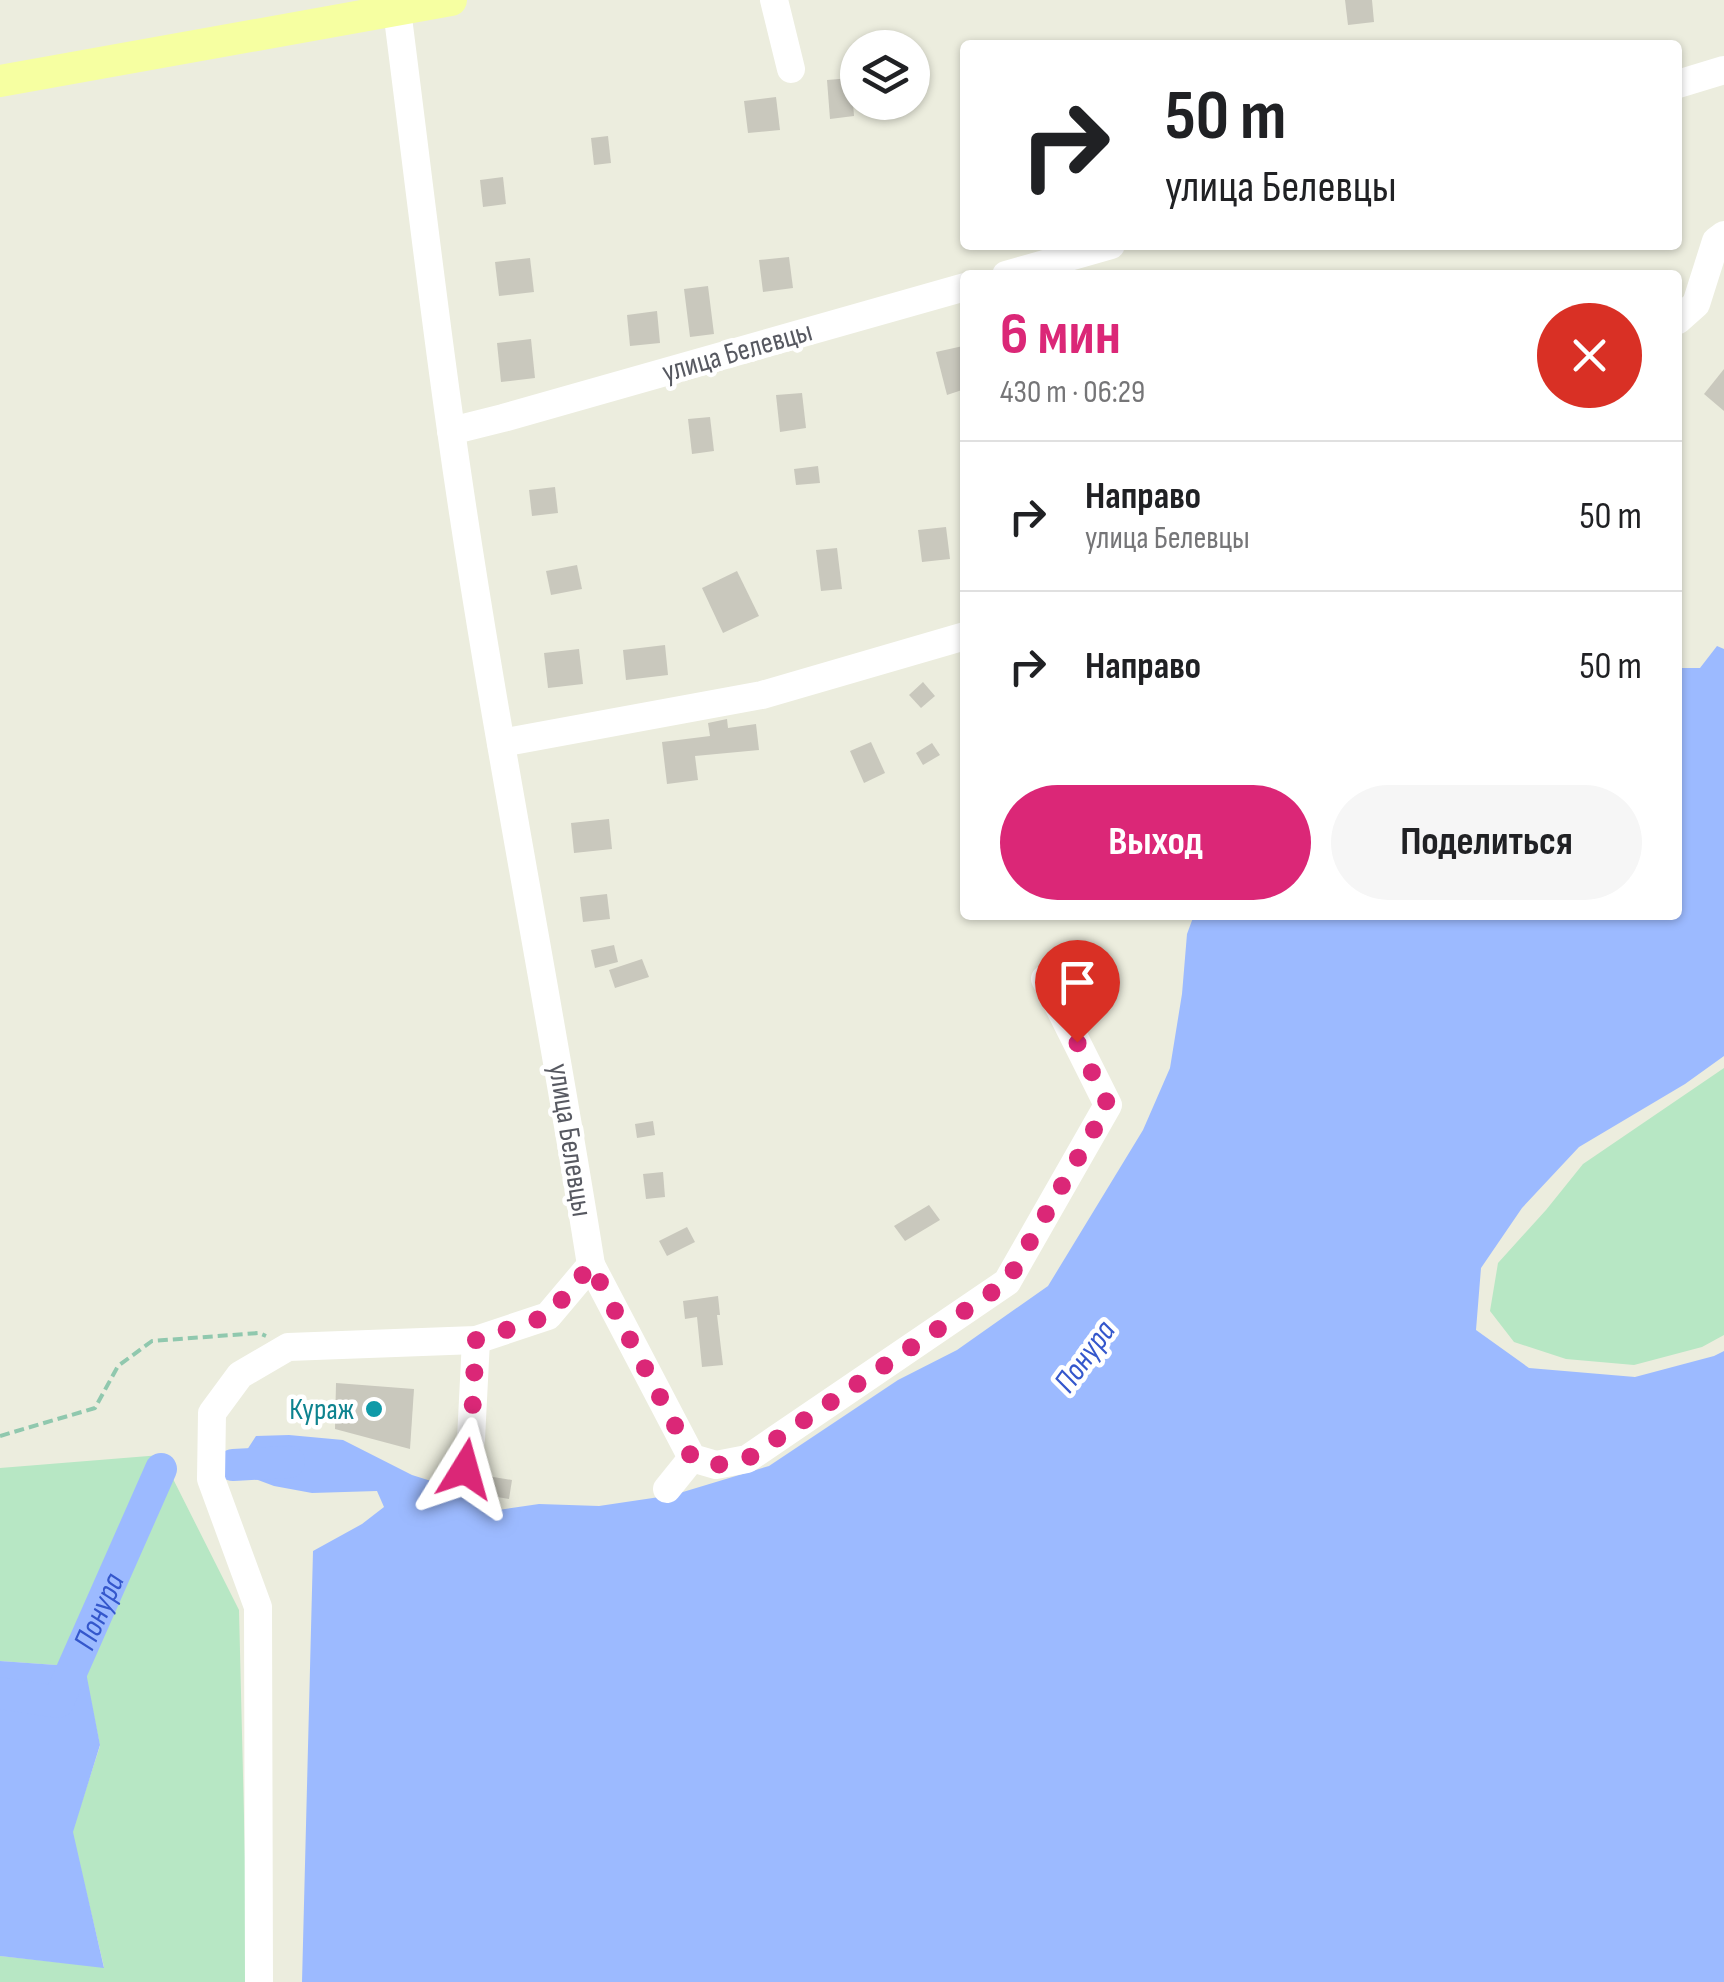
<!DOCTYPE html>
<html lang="ru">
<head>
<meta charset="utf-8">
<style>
	:root { --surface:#fff; --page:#f6f6f6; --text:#202124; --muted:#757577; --line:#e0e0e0; --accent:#db2777 }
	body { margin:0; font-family:"Sofia Sans Condensed",sans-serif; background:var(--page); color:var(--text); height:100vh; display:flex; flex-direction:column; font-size:38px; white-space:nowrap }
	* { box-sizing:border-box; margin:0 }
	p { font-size:32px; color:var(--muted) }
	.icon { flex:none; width:55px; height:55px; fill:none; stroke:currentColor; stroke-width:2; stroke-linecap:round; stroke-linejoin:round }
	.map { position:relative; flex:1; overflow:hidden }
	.side { position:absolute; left:960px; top:270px; width:722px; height:650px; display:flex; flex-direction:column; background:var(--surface); border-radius:10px; box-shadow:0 2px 8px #0004 }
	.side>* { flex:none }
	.hud { position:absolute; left:960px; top:40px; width:722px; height:210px; border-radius:10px; box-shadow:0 2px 8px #0004; background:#fff; color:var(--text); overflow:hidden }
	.fabs { position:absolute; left:840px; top:30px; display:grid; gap:20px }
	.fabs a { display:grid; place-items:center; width:90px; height:90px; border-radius:50%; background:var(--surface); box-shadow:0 2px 8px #0004; font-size:50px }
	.pin { position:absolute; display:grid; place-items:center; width:85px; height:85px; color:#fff; margin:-102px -42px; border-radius:50% 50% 50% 0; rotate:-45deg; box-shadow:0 0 10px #0007 }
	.pin .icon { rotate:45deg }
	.me { position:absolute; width:110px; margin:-55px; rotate:8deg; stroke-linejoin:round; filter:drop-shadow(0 0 8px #0008) }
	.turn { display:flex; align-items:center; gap:35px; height:210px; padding:0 40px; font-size:45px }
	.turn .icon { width:130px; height:130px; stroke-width:2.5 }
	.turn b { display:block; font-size:70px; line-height:85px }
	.round { display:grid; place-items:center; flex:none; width:105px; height:105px; border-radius:52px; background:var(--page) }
	.headline { display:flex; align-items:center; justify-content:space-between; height:170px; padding:0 40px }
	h1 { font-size:60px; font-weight:700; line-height:75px; color:var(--accent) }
	.primary-button { display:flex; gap:20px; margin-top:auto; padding:20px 40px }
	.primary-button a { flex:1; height:115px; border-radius:60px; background:var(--accent); color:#fff; font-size:40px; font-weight:700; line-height:115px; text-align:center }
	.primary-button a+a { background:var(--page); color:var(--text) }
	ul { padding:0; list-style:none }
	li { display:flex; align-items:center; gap:30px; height:150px; padding:0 40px; border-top:2px solid var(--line) }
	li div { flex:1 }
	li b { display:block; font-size:38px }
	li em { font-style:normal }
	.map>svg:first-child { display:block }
</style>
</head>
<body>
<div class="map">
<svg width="1724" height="1982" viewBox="0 0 1724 1982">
	<rect width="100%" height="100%" fill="#ecedde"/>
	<g fill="#b7e7c4">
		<polygon points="1724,1068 1724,1335 1702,1347 1634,1365 1566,1359 1514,1342 1490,1311 1498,1263 1546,1210 1583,1164"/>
		<polygon points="161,1455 239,1610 248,1982 0,1982 0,1956 104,1967 72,1832 100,1746 84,1667 0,1661 0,1468"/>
	</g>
	<g fill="#9cbaff">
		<polygon points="1717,646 1724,649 1724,1056 1685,1084 1579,1147 1522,1208 1481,1268 1476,1330 1529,1368 1635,1377 1714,1356 1724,1351 1724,1982 302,1982 313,1551 362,1524 384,1507 377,1491 312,1493 274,1486 247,1476 245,1453 256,1436 289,1435 343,1440 412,1475 450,1487 465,1498 492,1511 539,1504 599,1506 673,1495 769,1466 898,1380 957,1350 1048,1286 1143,1130 1170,1068 1182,994 1187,934 1194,915 1678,915 1678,668 1700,668"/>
		<polygon points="0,1661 85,1667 100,1745 73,1832 104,1968 0,1956"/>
	</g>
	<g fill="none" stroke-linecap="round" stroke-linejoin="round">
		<g stroke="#9cbaff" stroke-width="32">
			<polyline points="233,1465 289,1462"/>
			<path id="s1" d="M0,1693L58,1702L161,1469"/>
		</g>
	</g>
	<g fill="#c9c8bd">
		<polygon points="1345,0 1372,0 1374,22 1348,25"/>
		<polygon points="851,78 854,116 830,119 827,80"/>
		<polygon points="776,97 780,130 748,133 744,101"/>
		<polygon points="608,136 611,163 594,165 591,138"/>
		<polygon points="503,177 506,204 483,207 480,180"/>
		<polygon points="789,257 793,288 763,292 759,260"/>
		<polygon points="530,258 534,292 499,296 495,262"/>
		<polygon points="708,286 714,334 690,337 684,289"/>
		<polygon points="657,311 660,343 630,346 627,315"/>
		<polygon points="531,339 535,378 501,382 497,343"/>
		<polygon points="963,346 965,355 965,389 947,395 936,352"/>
		<polygon points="1724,369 1724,411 1704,394"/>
		<polygon points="802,393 806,428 780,432 776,395"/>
		<polygon points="710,417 714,451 692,454 688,419"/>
		<polygon points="818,466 820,483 796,485 794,469"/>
		<polygon points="555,487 558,513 532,516 529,490"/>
		<polygon points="946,527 950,559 922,562 918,530"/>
		<polygon points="837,548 842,589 821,591 816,550"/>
		<polygon points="577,565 582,589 551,595 546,571"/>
		<polygon points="737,571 759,616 723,633 702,588"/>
		<polygon points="665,645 668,675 626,680 623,650"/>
		<polygon points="579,649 583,684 548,688 544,653"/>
		<polygon points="923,682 935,696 921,708 909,695"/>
		<polygon points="727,719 728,728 756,724 759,750 695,756 698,780 667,784 662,742 710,736 708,723"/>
		<polygon points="871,742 885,773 864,783 850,751"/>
		<polygon points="932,743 940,755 923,765 916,753"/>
		<polygon points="609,819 612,849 574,853 571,823"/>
		<polygon points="607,894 610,919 583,922 580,897"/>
		<polygon points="614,945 618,962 595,968 591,950"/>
		<polygon points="642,959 649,977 615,988 609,970"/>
		<polygon points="653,1121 655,1135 637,1138 635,1124"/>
		<polygon points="663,1172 665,1197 646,1199 643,1174"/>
		<polygon points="929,1205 940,1220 905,1241 894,1226"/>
		<polygon points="687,1227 695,1242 667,1256 659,1241"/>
		<polygon points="718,1296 720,1315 717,1315 723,1365 702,1367 697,1317 685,1319 683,1301"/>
		<polygon points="336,1383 414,1389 410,1449 335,1429"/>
		<polygon points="481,1475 512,1480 509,1499 468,1492 469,1486 477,1481"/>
	</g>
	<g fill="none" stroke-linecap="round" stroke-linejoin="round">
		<polyline stroke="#90c8ae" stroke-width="4" stroke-dasharray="10 5" stroke-linecap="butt" points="0,1436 95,1408 118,1366 152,1341 259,1333 266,1336"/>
		<g stroke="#fff" stroke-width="28">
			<polyline points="774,0 791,69"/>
			<polyline points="1678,84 1724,70"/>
			<polyline points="1006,275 1111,245"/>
			<polyline points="1678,320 1696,304 1716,241 1724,235"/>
			<polyline points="451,431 503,418 965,287"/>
			<polyline points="501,743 762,695 965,636"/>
			<polyline points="591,1265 692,1458 716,1465 747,1459 1007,1282 1108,1105 1045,979"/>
			<polyline points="465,1469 471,1439 476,1340"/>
			<polyline points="667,1489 692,1458"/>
			<path d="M259,1982L258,1607L211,1479L212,1413L240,1375L288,1347L476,1340L548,1316L591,1265C547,986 490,709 451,430C431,290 415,150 397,10"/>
		</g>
		<polyline stroke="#f6ffa1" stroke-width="32" points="0,81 451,0"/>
	</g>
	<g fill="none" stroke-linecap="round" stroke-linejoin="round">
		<polyline stroke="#db2777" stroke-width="18" stroke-dasharray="0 32.4" points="465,1469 471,1439 476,1340 548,1316 591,1265 692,1458 716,1465 747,1459 1007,1282 1108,1105 1077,1042"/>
	</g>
	<circle fill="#0f9aa8" stroke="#fff" stroke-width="4" cx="374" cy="1409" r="10"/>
	<g text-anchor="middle" stroke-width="9" stroke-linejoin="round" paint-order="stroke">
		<g font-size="30" fill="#575961" stroke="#fff">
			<text transform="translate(737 351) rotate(-16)" y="10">улица Белевцы</text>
			<text transform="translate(571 1140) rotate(81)" y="10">улица Белевцы</text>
		</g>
		<g font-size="30" fill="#0d838f" stroke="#fff" text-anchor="end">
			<text x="354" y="1419">Кураж</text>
		</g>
		<g font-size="32" font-style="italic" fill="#3457cc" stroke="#fff">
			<text transform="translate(1084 1356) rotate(-54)" y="11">Понура</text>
			<text dy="11" stroke="none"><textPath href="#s1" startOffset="158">Понура</textPath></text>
		</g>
	</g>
</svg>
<div class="fabs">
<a><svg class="icon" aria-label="layers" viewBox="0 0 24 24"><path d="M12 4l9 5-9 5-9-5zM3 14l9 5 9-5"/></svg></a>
</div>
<div class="pin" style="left:1077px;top:1042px;background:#d93025"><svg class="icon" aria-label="arrive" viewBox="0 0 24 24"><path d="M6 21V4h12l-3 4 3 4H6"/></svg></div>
<svg class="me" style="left:465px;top:1469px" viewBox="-20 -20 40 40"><path d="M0-17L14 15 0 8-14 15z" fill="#db2777" stroke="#fff" stroke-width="4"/></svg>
<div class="hud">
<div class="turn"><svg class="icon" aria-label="right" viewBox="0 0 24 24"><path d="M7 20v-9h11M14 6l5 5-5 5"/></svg><div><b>50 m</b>улица Белевцы</div></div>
</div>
<section class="side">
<div class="headline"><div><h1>6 мин</h1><p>430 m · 06:29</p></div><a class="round" style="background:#d93025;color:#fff"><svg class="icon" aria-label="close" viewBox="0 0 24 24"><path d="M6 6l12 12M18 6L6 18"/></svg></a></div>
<ul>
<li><svg class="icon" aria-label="right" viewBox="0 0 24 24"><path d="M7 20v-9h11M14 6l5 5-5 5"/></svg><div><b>Направо</b><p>улица Белевцы</p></div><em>50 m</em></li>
<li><svg class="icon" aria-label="right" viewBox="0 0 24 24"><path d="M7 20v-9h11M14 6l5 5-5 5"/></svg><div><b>Направо</b></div><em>50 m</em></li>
</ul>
<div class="primary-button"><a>Выход</a><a>Поделиться</a></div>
</section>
</div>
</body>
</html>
